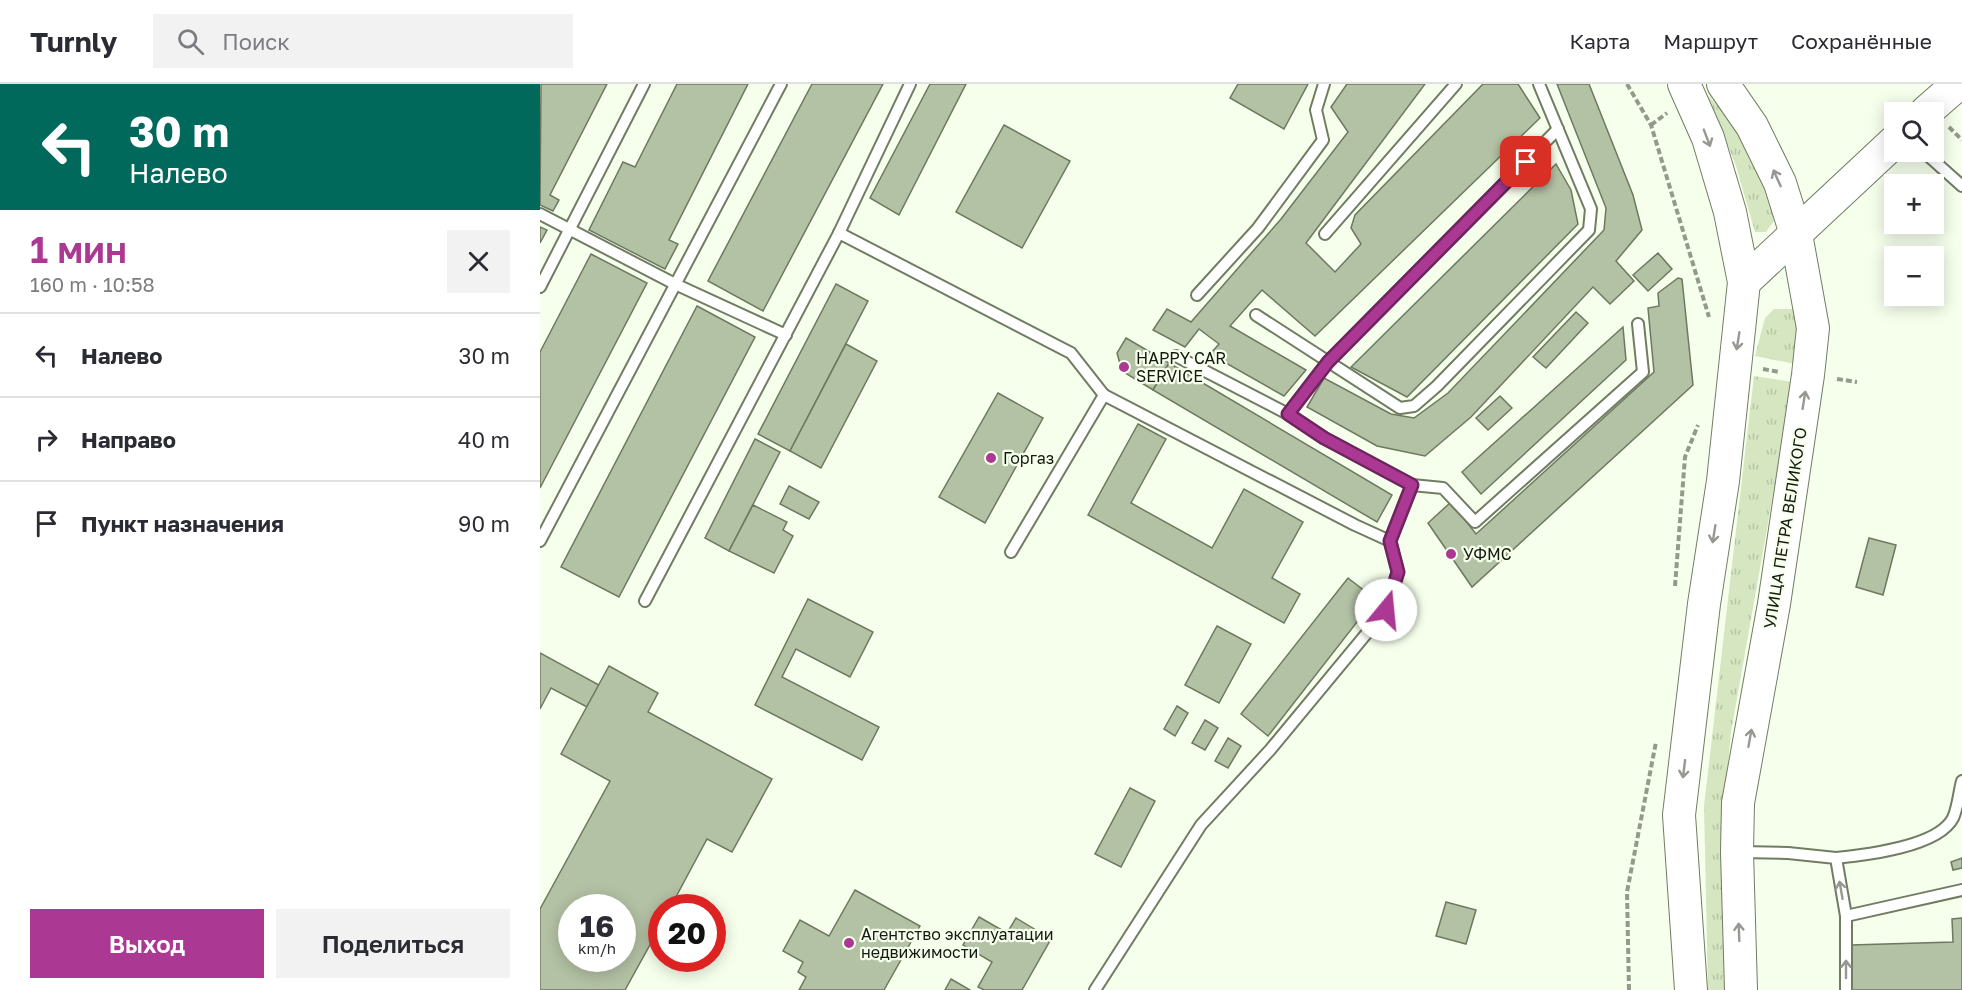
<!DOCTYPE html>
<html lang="ru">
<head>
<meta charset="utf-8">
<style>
	:root { --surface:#fff; --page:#f2f2f3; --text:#2b2b33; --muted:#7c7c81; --line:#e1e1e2; --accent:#ab3892 }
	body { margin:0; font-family:"Golos Text",sans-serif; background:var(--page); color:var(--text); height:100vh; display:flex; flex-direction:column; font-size:22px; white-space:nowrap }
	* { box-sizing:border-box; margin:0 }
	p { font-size:20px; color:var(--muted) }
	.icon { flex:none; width:33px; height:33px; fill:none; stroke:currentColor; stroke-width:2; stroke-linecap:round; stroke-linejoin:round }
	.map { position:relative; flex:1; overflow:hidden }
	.panel { display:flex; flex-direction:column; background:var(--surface); width:540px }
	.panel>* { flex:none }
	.banner { background:#00695c; color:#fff; overflow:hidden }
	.controls { position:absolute; left:1344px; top:18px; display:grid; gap:12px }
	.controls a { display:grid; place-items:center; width:60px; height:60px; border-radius:0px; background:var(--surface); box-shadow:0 3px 15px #0003; font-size:30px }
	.speed { position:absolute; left:18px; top:810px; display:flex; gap:12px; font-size:30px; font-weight:700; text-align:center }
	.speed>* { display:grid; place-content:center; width:78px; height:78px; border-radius:50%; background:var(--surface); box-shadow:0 3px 15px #0003; line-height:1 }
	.speed small { font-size:15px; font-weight:400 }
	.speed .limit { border:9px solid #d22; background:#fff; color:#111 }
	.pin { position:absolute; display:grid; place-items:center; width:51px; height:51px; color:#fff; margin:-26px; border-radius:12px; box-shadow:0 3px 9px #0006 }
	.me { position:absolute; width:66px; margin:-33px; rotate:17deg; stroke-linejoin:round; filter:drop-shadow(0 0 4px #0008) }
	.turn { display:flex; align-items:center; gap:21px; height:126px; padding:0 30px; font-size:27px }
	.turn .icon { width:78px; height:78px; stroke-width:2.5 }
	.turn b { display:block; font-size:42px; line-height:51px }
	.round { display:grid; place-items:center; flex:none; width:63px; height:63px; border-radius:0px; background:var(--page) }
	.summary { display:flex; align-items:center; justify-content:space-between; height:102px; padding:0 30px }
	h1 { font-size:36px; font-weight:600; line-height:45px; color:var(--accent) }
	.button { display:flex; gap:12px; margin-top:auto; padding:12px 30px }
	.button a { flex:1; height:69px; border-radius:0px; background:var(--accent); color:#fff; font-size:24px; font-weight:600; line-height:69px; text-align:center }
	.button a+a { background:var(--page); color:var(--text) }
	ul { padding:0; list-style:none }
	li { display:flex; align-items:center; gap:18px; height:84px; padding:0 30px; border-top:2px solid var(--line) }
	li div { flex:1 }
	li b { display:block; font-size:22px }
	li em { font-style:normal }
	header { display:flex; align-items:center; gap:36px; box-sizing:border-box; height:84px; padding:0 30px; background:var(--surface); border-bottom:2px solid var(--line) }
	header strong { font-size:28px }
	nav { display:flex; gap:33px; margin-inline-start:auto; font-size:21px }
	.search { width:420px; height:54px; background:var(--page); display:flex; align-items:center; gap:15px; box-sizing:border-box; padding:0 21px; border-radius:0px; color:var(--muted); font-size:22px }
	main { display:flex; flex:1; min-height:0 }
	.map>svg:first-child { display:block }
</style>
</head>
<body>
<header>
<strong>Turnly</strong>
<div class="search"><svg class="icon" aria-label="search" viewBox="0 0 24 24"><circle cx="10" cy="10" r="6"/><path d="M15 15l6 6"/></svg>Поиск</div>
<nav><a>Карта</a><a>Маршрут</a><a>Сохранённые</a></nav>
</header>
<main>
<section class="panel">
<div class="banner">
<div class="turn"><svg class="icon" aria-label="left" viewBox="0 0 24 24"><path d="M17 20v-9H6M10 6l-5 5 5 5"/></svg><div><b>30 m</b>Налево</div></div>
</div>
<div class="summary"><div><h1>1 мин</h1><p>160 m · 10:58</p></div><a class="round"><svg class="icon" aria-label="close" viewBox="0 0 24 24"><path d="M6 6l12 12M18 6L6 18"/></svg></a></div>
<ul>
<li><svg class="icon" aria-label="left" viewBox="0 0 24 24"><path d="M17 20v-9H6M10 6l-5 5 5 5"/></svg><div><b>Налево</b></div><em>30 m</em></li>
<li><svg class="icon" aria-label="right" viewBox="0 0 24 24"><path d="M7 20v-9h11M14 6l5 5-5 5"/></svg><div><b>Направо</b></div><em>40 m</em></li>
<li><svg class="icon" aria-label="arrive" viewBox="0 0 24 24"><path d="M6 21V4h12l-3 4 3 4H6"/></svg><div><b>Пункт назначения</b></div><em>90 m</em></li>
</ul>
<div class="button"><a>Выход</a><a>Поделиться</a></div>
</section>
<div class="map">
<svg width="1422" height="906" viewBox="0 0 1422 906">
	<defs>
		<pattern id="grass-tufts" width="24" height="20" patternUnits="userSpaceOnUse" patternTransform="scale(1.5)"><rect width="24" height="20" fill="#d5e6c1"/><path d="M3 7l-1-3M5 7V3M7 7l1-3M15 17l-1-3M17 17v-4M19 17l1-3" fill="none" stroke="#b6c5a5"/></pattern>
	</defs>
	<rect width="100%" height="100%" fill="#f6ffec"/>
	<g fill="url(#grass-tufts)">
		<polygon points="1168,11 1186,31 1214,78 1233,124 1234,137 1226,148 1215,148 1196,82"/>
		<polygon points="1234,225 1253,225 1260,245 1255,280 1215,272 1225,234"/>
		<polygon points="1214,292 1253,298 1191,648 1185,712 1186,906 1168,906 1164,722"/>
	</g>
	<g fill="#b3c1a4" stroke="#6d795f" stroke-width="1.5" fill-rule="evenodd">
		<polygon points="1,0 67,0 10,111 19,116 13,127 0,121"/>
		<polygon points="137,0 208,0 129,156 138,160 125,185 49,146 83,78 95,83"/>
		<polygon points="272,0 343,0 223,227 168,197"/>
		<polygon points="390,0 426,0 359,131 330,114"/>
		<polygon points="698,0 768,0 744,45 690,14"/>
		<polygon points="807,0 885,0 766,159 795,188 821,160 811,144 815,131 943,0 978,0 1000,34 775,252 722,206 690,242 766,286 744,312 670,270 679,260 659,245 645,263 613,246 627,225 651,238 741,135 808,48 791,23"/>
		<polygon points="1017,0 1049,0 1093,111 1102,146 1076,177 1094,197 1070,220 1053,203 931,333 885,372 837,362 767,323 784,294 851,330 874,334 908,309 1064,146 1066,124"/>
		<polygon points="464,41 530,77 482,164 416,128"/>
		<polygon points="1016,80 1031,106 1038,140 867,313 811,283"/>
		<polygon points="0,143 7,146 0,159"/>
		<polygon points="1118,169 1132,185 1108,207 1093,191"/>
		<polygon points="51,170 107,199 0,404 0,268"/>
		<polygon points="1138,194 1142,195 1153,301 932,503 888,439 911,418 936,450 1114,288 1108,224 1119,222 1118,209"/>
		<polygon points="296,200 328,217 250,367 218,350"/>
		<polygon points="157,222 215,253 79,513 21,483"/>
		<polygon points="1036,228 1048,239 1006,284 993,273"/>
		<polygon points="1083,243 1086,276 941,410 922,388"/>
		<polygon points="586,254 629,279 613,306 582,287 577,269"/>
		<polygon points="306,260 337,277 281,384 250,367"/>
		<polygon points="629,279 852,411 837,438 613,306"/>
		<polygon points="458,309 503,334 445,439 399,413"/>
		<polygon points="960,312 972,324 948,346 936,334"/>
		<polygon points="598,340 626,355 591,419 672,464 704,405 763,438 732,494 760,510 744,539 548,431"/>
		<polygon points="215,355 240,368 189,467 165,454"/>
		<polygon points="249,402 279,418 269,435 240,420"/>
		<polygon points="213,421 247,438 243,446 253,452 234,489 189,467"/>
		<polygon points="1329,454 1356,461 1343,511 1316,503"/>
		<polygon points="808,494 835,515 728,652 701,630"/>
		<polygon points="268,515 333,548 310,593 256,565 242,593 339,643 322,676 215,621"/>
		<polygon points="677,542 711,560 679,619 645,601"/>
		<polygon points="0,569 59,601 47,623 11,604 0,625"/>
		<path d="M69,582L118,609L108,628L232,695L192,768L167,755L130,824H122V839L85,906H0V825L70,697L21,670ZM32,824H82V874H32Z"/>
		<polygon points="637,622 648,629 635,652 624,645"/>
		<polygon points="665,636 678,644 665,666 652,659"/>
		<polygon points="688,654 701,662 688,684 675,677"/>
		<polygon points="590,704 615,717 581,783 555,770"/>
		<polygon points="1422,774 1422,784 1413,786 1411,778"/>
		<polygon points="315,806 380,842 344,906 259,906 266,893 258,888 263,878 243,867 260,836 289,852"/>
		<polygon points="906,818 936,826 926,860 896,852"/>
		<polygon points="439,833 467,849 476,834 511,855 482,906 444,906 438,903 452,878 423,861"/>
		<polygon points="1422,834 1422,906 1312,906 1311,861 1413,858 1412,835"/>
		<polygon points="411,895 430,906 405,906"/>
	</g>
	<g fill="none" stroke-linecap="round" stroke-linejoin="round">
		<g stroke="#707d62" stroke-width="14">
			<g id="lane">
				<polyline points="1384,68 1422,102"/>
				<polyline points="0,130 135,200 246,251"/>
				<polyline points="299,149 531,269 564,311"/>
				<polyline points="785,150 916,0"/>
				<polyline points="0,203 104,0"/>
				<polyline points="657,211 718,144 783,56 776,26 784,0"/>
				<polyline points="716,231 860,324 874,322 897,302 1049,146 1051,125 999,0"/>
				<polyline points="636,272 748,330 784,354 872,401 850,457"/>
				<polyline points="748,330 788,278 1018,45"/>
				<polyline points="872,401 903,404 935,438 1103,288 1098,240"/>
				<polyline points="0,457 241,0"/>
				<polyline points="471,468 564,311 815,441 850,457 858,488 846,526 730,666 661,741 555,906"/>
				<polyline points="105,517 299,149 370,0"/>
				<polyline points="1201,768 1248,769 1296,774 1306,832 1306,906"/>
				<path d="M1296,774C1325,771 1398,763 1413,734C1418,723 1419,708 1422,697"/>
				<polyline points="1306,832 1422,806"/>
			</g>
		</g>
		<g stroke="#707d62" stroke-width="34">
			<g id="secondary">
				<polyline points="1144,0 1168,54 1190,128 1204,198 1183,397 1164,520 1139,731 1151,906"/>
				<polyline points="1183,0 1212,42 1240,99 1256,150 1273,244 1268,291 1234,520 1198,719 1197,768 1201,906"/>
				<polyline points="1386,28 1418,0"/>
				<polyline points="1204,198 1354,58"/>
			</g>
		</g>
		<g stroke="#929a8b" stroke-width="4" stroke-dasharray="6 3" stroke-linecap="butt">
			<polyline points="1087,0 1111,41 1169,233"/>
			<polyline points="1111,41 1127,29"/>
			<polyline points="1409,43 1422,56"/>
			<polyline points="1223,285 1239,288"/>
			<polyline points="1297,295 1317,298"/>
			<polyline points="1135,502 1145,373 1158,341"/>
			<polyline points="1089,906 1087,808 1116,658"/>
		</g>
		<use href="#lane" stroke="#fff" stroke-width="10"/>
		<use href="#secondary" stroke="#fff" stroke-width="32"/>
	</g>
	<defs><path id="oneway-shaft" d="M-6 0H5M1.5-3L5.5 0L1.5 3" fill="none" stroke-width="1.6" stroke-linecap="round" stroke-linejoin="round" transform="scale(1.5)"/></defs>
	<g stroke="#969893">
		<use href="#oneway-shaft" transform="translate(1167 54) rotate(69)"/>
		<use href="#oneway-shaft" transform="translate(1237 94) rotate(-114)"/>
		<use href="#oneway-shaft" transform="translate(1198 257) rotate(99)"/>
		<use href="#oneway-shaft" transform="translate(1264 316) rotate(-81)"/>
		<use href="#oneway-shaft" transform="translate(1174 450) rotate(99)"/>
		<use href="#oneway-shaft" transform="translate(1210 654) rotate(-80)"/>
		<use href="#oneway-shaft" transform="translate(1144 685) rotate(97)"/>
		<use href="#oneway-shaft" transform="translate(1301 806) rotate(-100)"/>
		<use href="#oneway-shaft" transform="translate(1199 848) rotate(-92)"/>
		<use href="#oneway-shaft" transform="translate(1306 885) rotate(-90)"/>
	</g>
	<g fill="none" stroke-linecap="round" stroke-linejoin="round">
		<g stroke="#6f245f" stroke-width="15">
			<polyline id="route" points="846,526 858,488 850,457 872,401 784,354 748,330 788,278 986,78"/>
		</g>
		<use href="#route" stroke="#ab3892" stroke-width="10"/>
	</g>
	<g fill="#ab3892" stroke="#f6ffec" stroke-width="2">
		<circle cx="584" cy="283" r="6"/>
		<circle cx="451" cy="374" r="6"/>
		<circle cx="911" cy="470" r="6"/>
		<circle cx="309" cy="859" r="6"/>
	</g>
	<g text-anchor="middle" stroke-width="4.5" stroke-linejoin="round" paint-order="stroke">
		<g font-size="16" fill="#151a10" stroke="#f6ffec" text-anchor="start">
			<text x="596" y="280">HAPPY CAR<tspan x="596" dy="18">SERVICE</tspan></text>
			<text x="463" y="380">Горгаз</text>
			<text x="923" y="476">УФМС</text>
			<text x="321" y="856">Агентство эксплуатации<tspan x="321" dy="18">недвижимости</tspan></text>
		</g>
		<g font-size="16" fill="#151a10" stroke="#f6ffec">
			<text transform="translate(1245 444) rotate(-81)" y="6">УЛИЦА ПЕТРА ВЕЛИКОГО</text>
		</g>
	</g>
</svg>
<div class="controls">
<a><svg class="icon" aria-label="search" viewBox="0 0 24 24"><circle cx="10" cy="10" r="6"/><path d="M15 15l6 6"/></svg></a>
<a>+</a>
<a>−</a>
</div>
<div class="speed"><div>16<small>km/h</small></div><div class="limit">20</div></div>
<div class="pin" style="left:986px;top:78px;background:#d93025"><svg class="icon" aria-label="arrive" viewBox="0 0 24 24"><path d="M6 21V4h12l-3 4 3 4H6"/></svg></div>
<svg class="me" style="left:846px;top:526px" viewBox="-20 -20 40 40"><circle r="19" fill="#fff"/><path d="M0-13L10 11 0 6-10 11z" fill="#ab3892"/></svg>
</div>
</main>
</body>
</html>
